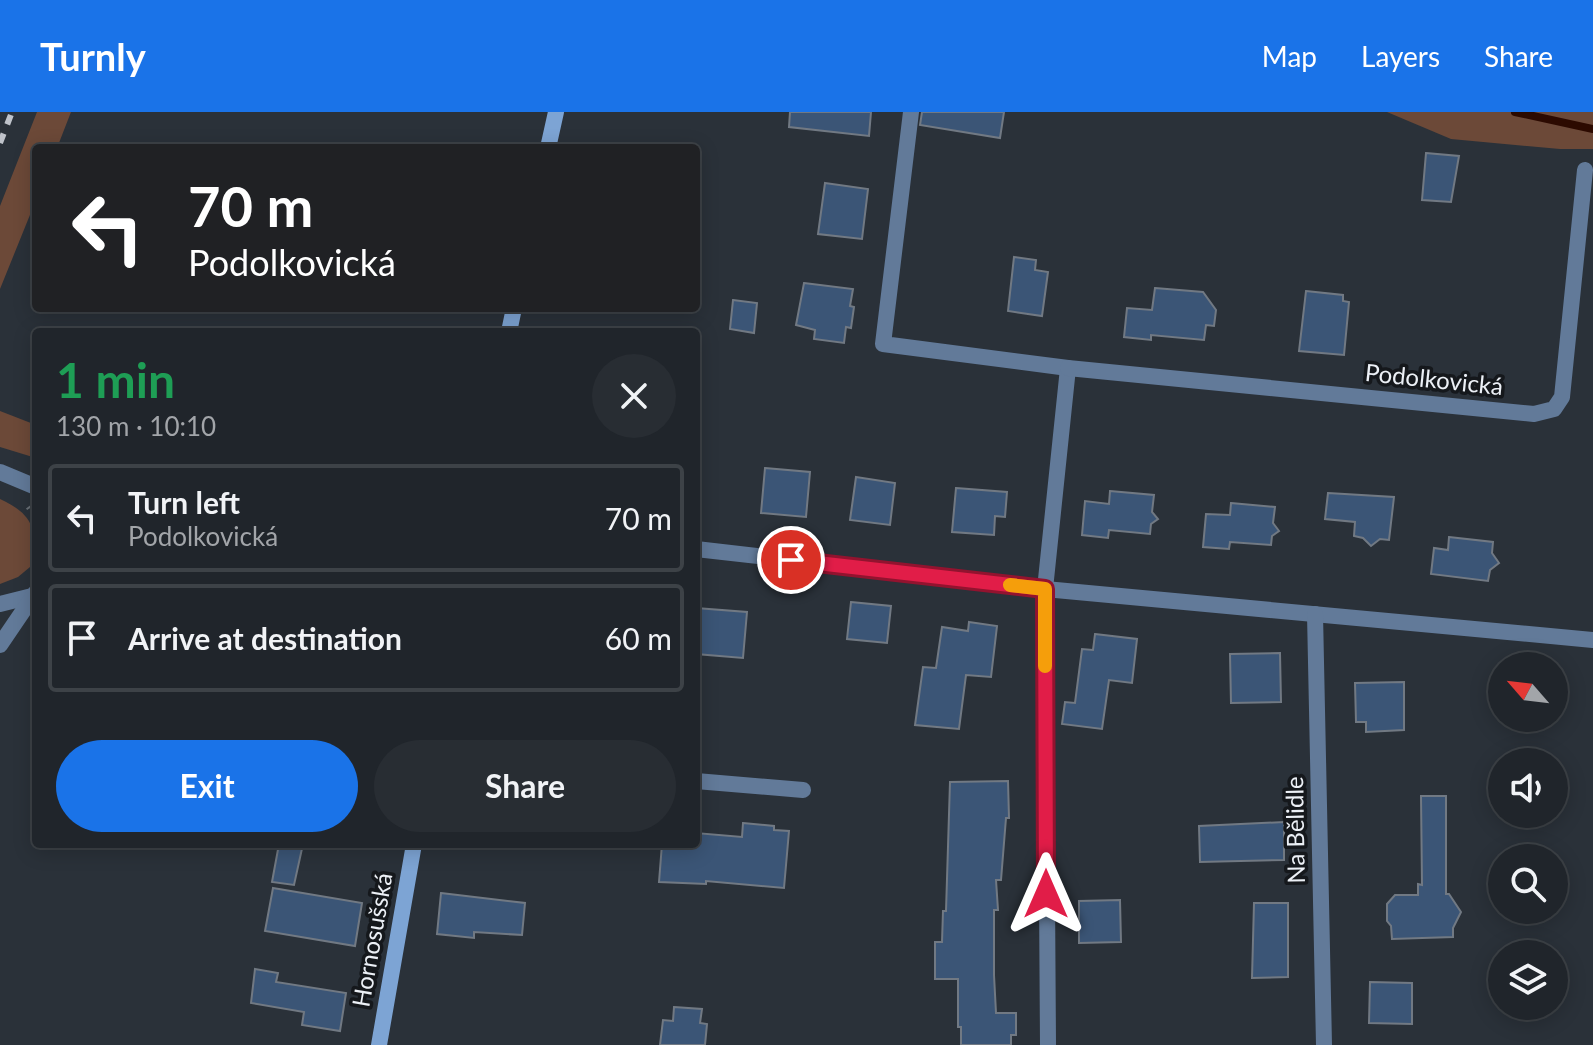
<!DOCTYPE html>
<html lang="en">
<head>
<meta charset="utf-8">
<style>
	:root { --surface:#20252b; --page:#282d33; --text:#f1f3f6; --muted:#a2a5a9; --line:#3d4247; --accent:#1a73e8 }
	body { margin:0; font-family:Lato,sans-serif; background:var(--page); color:var(--text); height:100vh; display:flex; flex-direction:column; font-size:30px; white-space:nowrap }
	* { box-sizing:border-box; margin:0 }
	p { font-size:26px; color:var(--muted) }
	.icon { flex:none; width:44px; height:44px; fill:none; stroke:currentColor; stroke-width:2; stroke-linecap:round; stroke-linejoin:round }
	.map { position:relative; flex:1; overflow:hidden }
	.drawer { position:absolute; left:32px; top:216px; width:668px; height:520px; display:flex; flex-direction:column; background:var(--surface); border-radius:8px; box-shadow:0 4px 20px #0003,0 0 0 2px var(--line) }
	.drawer>* { flex:none }
	.hud { position:absolute; left:32px; top:32px; width:668px; height:168px; border-radius:8px; box-shadow:0 4px 20px #0003,0 0 0 2px var(--line); background:#202124; color:#fff; overflow:hidden }
	.needle { width:52px; rotate:298deg }
	.fabs { position:absolute; left:1488px; top:540px; display:grid; gap:16px }
	.fabs a { display:grid; place-items:center; width:80px; height:80px; border-radius:50%; background:var(--surface); box-shadow:0 4px 20px #0003,0 0 0 2px var(--line); font-size:40px }
	.pin { position:absolute; display:grid; place-items:center; width:68px; height:68px; color:#fff; margin:-34px; border:4px solid #fff; border-radius:50%; box-shadow:0 2px 8px #0007 }
	.me { position:absolute; width:88px; margin:-44px; rotate:0deg; stroke-linejoin:round; filter:drop-shadow(0 0 6px #0008) }
	.turn { display:flex; align-items:center; gap:28px; height:168px; padding:0 24px; font-size:36px }
	.turn .icon { width:104px; height:104px; stroke-width:2.5 }
	.turn b { display:block; font-size:56px; line-height:68px }
	.round { display:grid; place-items:center; flex:none; width:84px; height:84px; border-radius:42px; background:var(--page) }
	.summary { display:flex; align-items:center; justify-content:space-between; height:136px; padding:0 24px }
	h1 { font-size:48px; font-weight:700; line-height:60px; color:#1e9e55 }
	.primary-button { display:flex; gap:16px; margin-top:auto; padding:16px 24px }
	.primary-button a { flex:1; height:92px; border-radius:48px; background:var(--accent); color:#fff; font-size:32px; font-weight:700; line-height:92px; text-align:center }
	.primary-button a+a { background:var(--page); color:var(--text) }
	ul { padding:0; list-style:none }
	li { display:flex; align-items:center; gap:24px; height:108px; margin:0 16px 12px; padding:0 8px; border:4px solid var(--line); border-radius:8px }
	li div { flex:1 }
	li b { display:block; font-size:30px }
	li em { font-style:normal }
	header { display:flex; align-items:center; gap:48px; box-sizing:border-box; height:112px; padding:0 40px; background:var(--accent); color:#fff }
	header strong { font-size:38px }
	nav { display:flex; gap:44px; margin-inline-start:auto; font-size:28px }
	.map>svg:first-child { display:block }
</style>
</head>
<body>
<header>
<strong>Turnly</strong>
<nav><a>Map</a><a>Layers</a><a>Share</a></nav>
</header>
<div class="map">
<svg width="1593" height="933" viewBox="0 0 1593 933">
	<rect width="100%" height="100%" fill="#2a3139"/>
	<g fill="#6c4938">
		<polygon points="37,0 71,0 57,36 36,36 36,88 0,177 0,94"/>
		<polygon points="1387,0 1593,0 1593,37 1560,37 1451,27"/>
		<polygon points="0,299 36,313 36,346 0,335"/>
		<path d="M0,387C33,402 36,417 36,450L18,465L0,472Z"/>
	</g>
	<g fill="none" stroke-linecap="round" stroke-linejoin="round">
		<polyline stroke="#2c0a00" stroke-width="8" points="1515,0 1593,17"/>
	</g>
	<g fill="#3b5576" stroke="#717983" stroke-width="2">
		<polygon points="790,0 871,0 869,24 789,15"/>
		<polygon points="922,0 1004,0 1000,26 920,13"/>
		<polygon points="1426,41 1459,44 1451,90 1422,88"/>
		<polygon points="825,71 868,77 862,127 818,122"/>
		<polygon points="1014,145 1036,148 1035,158 1048,160 1042,204 1008,199"/>
		<polygon points="804,171 853,177 850,194 854,195 851,216 846,215 844,231 814,227 815,218 796,213"/>
		<polygon points="1155,176 1203,180 1216,198 1214,214 1206,213 1204,228 1151,223 1151,228 1124,225 1127,196 1152,198"/>
		<polygon points="1306,179 1343,183 1343,189 1349,190 1344,243 1299,239"/>
		<polygon points="733,188 757,191 754,221 730,217"/>
		<polygon points="765,356 810,360 806,405 761,401"/>
		<polygon points="856,365 895,371 890,413 850,408"/>
		<polygon points="956,376 1007,380 1005,405 995,404 994,423 952,420"/>
		<polygon points="1110,379 1154,383 1152,400 1158,407 1151,412 1150,422 1109,418 1108,426 1082,423 1085,389 1109,392"/>
		<polygon points="1328,381 1394,385 1389,428 1380,427 1371,434 1363,426 1354,424 1355,410 1325,407"/>
		<polygon points="1231,391 1275,395 1273,411 1279,419 1272,424 1271,433 1230,430 1229,437 1203,435 1206,402 1230,403"/>
		<polygon points="1449,425 1493,430 1492,441 1499,451 1490,458 1488,469 1431,462 1434,436 1448,438"/>
		<polygon points="851,490 891,494 887,531 847,527"/>
		<polygon points="696,496 747,500 743,546 696,542"/>
		<polygon points="969,510 997,514 991,565 966,563 959,617 915,613 923,555 936,556 942,515 968,519"/>
		<polygon points="1095,522 1137,527 1132,571 1109,568 1102,617 1062,612 1065,590 1075,591 1082,537 1093,538"/>
		<polygon points="1280,541 1281,590 1231,591 1230,542"/>
		<polygon points="1404,570 1404,618 1366,620 1366,610 1356,610 1355,571"/>
		<polygon points="1008,669 1009,706 1006,706 1001,768 996,768 998,798 994,798 994,863 996,901 1016,901 1016,923 1011,923 1011,933 961,933 961,915 958,915 958,867 935,867 935,830 942,830 943,799 946,799 950,670"/>
		<polygon points="1421,684 1446,684 1446,782 1449,782 1461,800 1453,816 1453,825 1392,827 1391,814 1387,809 1387,792 1395,783 1418,783 1418,772 1422,773"/>
		<polygon points="1284,710 1284,748 1200,750 1199,714"/>
		<polygon points="743,711 774,714 774,718 789,719 784,776 706,769 706,772 659,770 662,732 696,732 696,721 742,725"/>
		<polygon points="279,732 303,732 294,773 272,770"/>
		<polygon points="273,776 362,791 355,834 265,819"/>
		<polygon points="441,781 525,791 522,823 474,820 474,826 437,822"/>
		<polygon points="1120,788 1121,830 1079,831 1079,789"/>
		<polygon points="1254,791 1288,791 1288,865 1252,866"/>
		<polygon points="255,857 278,861 276,870 346,881 340,919 302,913 304,900 251,891"/>
		<polygon points="1370,870 1412,871 1412,912 1369,911"/>
		<polygon points="674,895 702,897 700,911 707,912 705,933 660,933 663,908 673,909"/>
	</g>
	<g fill="none" stroke-linecap="round" stroke-linejoin="round">
		<polyline stroke="#696f76" stroke-width="5" stroke-dasharray="2 6" stroke-linecap="butt" points="28,395 36,406"/>
		<g stroke="#627a99" stroke-width="16">
			<polyline points="911,0 883,232 1068,256 1045,477 1048,933"/>
			<polyline points="1068,256 1534,302 1554,297 1562,285 1585,58"/>
			<polyline points="0,360 36,375"/>
			<polyline points="696,437 1045,477 1593,528"/>
			<polyline points="0,492 36,483"/>
			<polyline points="1315,502 1324,933"/>
			<polyline points="0,533 36,480"/>
			<polyline points="696,669 803,678"/>
		</g>
		<g stroke="#7da4d4" stroke-width="16">
			<polyline points="548,36 556,0"/>
			<polyline points="509,220 514,196"/>
			<polyline points="379,933 414,732"/>
		</g>
		<polyline stroke="#bfc3ca" stroke-width="6" stroke-dasharray="10 10" stroke-linecap="butt" points="0,31 12,0"/>
	</g>
	<g fill="none" stroke-linecap="round" stroke-linejoin="round">
		<g stroke="#92132f" stroke-width="20">
			<polyline id="route" points="791,448 1045,477 1046,782"/>
		</g>
		<use href="#route" stroke="#e11d48" stroke-width="14"/>
		<polyline stroke="#f59e0b" stroke-width="14" points="1010,473 1045,477 1045,554"/>
	</g>
	<g text-anchor="middle" stroke-width="7" stroke-linejoin="round" paint-order="stroke">
		<g font-size="24" fill="#ecf0f6" stroke="#15181c">
			<text transform="translate(1434 268) rotate(6)" y="8">Podolkovická</text>
			<text transform="translate(1296 718) rotate(-91)" y="8">Na Bělidle</text>
			<text transform="translate(373 828) rotate(-80)" y="8">Hornosušská</text>
		</g>
	</g>
</svg>
<div class="fabs">
<a><svg class="needle" viewBox="-14 -14 28 28"><path d="M0-13l5 13h-10z" fill="#e53935"/><path d="M0 13l5-13h-10z" fill="#a2a5a9"/></svg></a>
<a><svg class="icon" aria-label="sound" viewBox="0 0 24 24"><path d="M4 9h4l5-4v14l-5-4H4zM17 9q2 3 0 6"/></svg></a>
<a><svg class="icon" aria-label="search" viewBox="0 0 24 24"><circle cx="10" cy="10" r="6"/><path d="M15 15l6 6"/></svg></a>
<a><svg class="icon" aria-label="layers" viewBox="0 0 24 24"><path d="M12 4l9 5-9 5-9-5zM3 14l9 5 9-5"/></svg></a>
</div>
<div class="pin" style="left:791px;top:448px;background:#d93025"><svg class="icon" aria-label="arrive" viewBox="0 0 24 24"><path d="M6 21V4h12l-3 4 3 4H6"/></svg></div>
<svg class="me" style="left:1046px;top:782px" viewBox="-20 -20 40 40"><path d="M0-17L14 15 0 8-14 15z" fill="#e11d48" stroke="#fff" stroke-width="4"/></svg>
<div class="hud">
<div class="turn"><svg class="icon" aria-label="left" viewBox="0 0 24 24"><path d="M17 20v-9H6M10 6l-5 5 5 5"/></svg><div><b>70 m</b>Podolkovická</div></div>
</div>
<section class="drawer">
<div class="summary"><div><h1>1 min</h1><p>130 m · 10:10</p></div><a class="round"><svg class="icon" aria-label="close" viewBox="0 0 24 24"><path d="M6 6l12 12M18 6L6 18"/></svg></a></div>
<ul>
<li><svg class="icon" aria-label="left" viewBox="0 0 24 24"><path d="M17 20v-9H6M10 6l-5 5 5 5"/></svg><div><b>Turn left</b><p>Podolkovická</p></div><em>70 m</em></li>
<li><svg class="icon" aria-label="arrive" viewBox="0 0 24 24"><path d="M6 21V4h12l-3 4 3 4H6"/></svg><div><b>Arrive at destination</b></div><em>60 m</em></li>
</ul>
<div class="primary-button"><a>Exit</a><a>Share</a></div>
</section>
</div>
</body>
</html>
